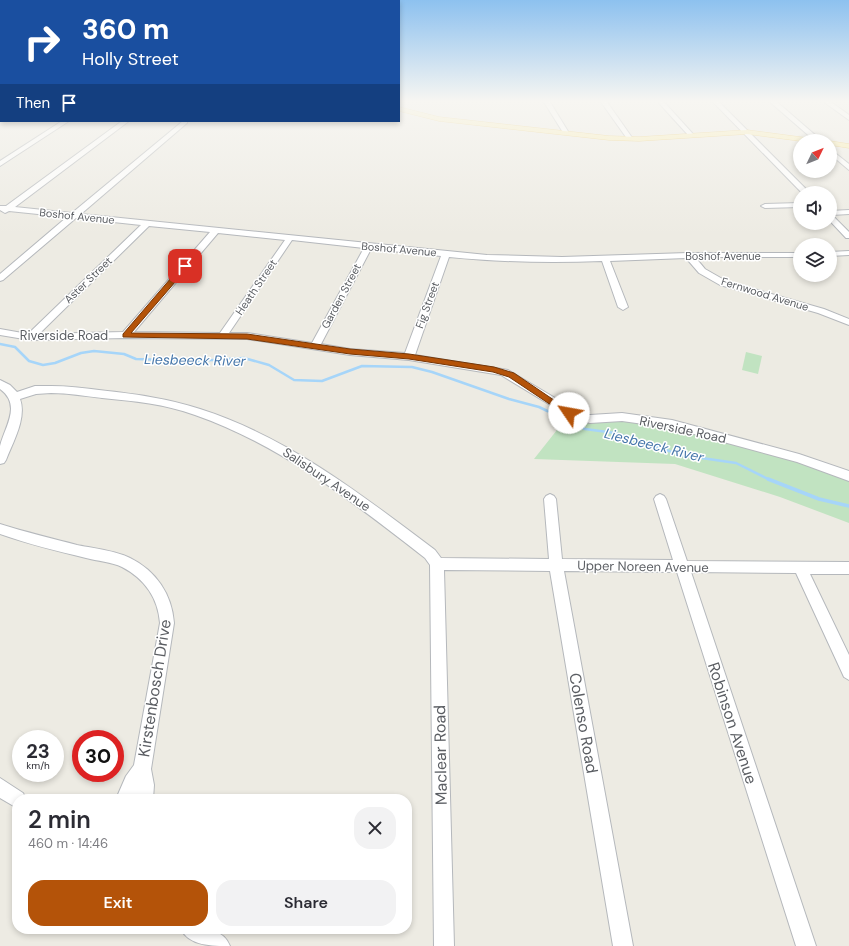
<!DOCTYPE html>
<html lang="en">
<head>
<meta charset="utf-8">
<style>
	:root { --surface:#fff; --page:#f2f2f3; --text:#2b2b33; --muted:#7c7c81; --accent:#b45309 }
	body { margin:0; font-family:"DM Sans",sans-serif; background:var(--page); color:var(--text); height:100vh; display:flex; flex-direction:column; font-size:15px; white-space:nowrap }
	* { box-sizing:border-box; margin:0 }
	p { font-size:13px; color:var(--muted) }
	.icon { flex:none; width:22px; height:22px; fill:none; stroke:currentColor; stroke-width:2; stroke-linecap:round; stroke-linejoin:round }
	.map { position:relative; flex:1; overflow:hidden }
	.drawer { position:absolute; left:12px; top:794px; width:400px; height:140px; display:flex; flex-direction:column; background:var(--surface); border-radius:16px; box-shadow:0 2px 6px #0003 }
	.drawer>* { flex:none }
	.guide { position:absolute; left:0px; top:0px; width:400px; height:122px; box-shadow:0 2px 6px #0003; background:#1a4fa0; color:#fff; overflow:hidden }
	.needle { width:26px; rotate:47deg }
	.controls { position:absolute; left:793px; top:134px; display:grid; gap:8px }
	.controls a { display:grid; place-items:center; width:44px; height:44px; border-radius:50%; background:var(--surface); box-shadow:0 2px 6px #0003; font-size:20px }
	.speed { position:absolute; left:12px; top:730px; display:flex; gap:8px; font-size:20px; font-weight:700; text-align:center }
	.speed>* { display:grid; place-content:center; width:52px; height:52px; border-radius:50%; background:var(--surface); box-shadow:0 2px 6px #0003; line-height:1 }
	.speed small { font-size:10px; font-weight:400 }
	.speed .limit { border:6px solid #d22; background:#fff; color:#111 }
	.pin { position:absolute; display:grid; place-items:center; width:34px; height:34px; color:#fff; margin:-17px; border-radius:8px; box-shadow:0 2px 6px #0006 }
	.me { position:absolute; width:44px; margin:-22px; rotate:303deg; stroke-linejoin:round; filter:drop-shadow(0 0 3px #0008) }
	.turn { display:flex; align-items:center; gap:14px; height:84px; padding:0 16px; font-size:18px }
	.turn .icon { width:52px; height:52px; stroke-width:2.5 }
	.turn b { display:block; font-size:28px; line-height:34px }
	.then { display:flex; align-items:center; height:38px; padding:0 16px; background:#0003; gap:8px; font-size:15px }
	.round { display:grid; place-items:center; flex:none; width:42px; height:42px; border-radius:16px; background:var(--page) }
	.headline { display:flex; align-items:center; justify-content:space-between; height:68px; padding:0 16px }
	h1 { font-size:24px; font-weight:600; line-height:30px }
	.action { display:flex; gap:8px; margin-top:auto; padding:8px 16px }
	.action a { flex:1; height:46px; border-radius:16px; background:var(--accent); color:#fff; font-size:16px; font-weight:600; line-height:46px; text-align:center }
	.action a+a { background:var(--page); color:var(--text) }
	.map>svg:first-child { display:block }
</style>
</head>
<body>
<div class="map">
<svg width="849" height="946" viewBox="0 0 849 946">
	<rect width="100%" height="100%" fill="#edebe3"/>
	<g fill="#c1e3c1">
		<polygon points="746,352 762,356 758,374 742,370"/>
		<polygon points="568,416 579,421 626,420 672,427 799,460 849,478 849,523 780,497 675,464 534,459"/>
	</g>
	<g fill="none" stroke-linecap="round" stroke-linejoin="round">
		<polyline stroke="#a6d5f9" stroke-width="2.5" points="0,344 15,347 29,361 43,365 55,363 81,353 94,351 124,354 136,359 197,361 244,358 269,365 294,380 322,381 362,366 412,367 432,372 509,399 539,407 585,429 615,433 681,455 736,463 770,480"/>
		<polyline stroke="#a6d5f9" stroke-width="3.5" points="768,479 819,499 849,506"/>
		<g stroke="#b5b8bc" stroke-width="2">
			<g id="minor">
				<polygon points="544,102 550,102 569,133 568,134 564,134"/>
				<polygon points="601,102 607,102 633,139 632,140 628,140"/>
				<polygon points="658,102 664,102 693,134 693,136 689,136"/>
				<polygon points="713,102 719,102 810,193 802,193"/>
				<polygon points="770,102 777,102 822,141 815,141"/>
				<polygon points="824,102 831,102 849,115 849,120"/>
				<polygon points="62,121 69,121 0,166 0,161"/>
				<path d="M122,121H129L15,207L72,213L183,121H187V123L81,214L487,255L562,257L688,253H800V257H695L705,269L726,281L824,309L849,319V325L818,313L720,285L699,273L686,258L610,261L628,307L623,310L618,307L602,261C551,263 500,262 449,257L415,355L508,370L582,414L590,415L622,413L672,420L799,454L849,471V481L797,462L672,428L622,421L590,423L575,420L501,375L409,360L350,355L247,339L126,338L30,340L0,335V329L28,334L141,225L76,218L3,280L0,281V274L67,217L9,211L5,213L0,210V206H6ZM149,226L210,232L123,332L39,334ZM218,233L285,240L220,333L134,332ZM292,240L364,248L312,343L247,333H229ZM371,249L441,256L405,353L350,349L321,344Z"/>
				<polygon points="830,149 849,164 849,170 830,154"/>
				<polygon points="800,203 800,207 765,208 761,206 765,204"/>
				<polygon points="849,210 849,214 832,215 849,232 849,238 846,238 830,221 830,211"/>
				<polygon points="849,251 849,255 830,256 830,252"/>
				<path d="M0,380L10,385L17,392L35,386H51C67,386 83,388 99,390C134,394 167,398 200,409C288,437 362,495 435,550L441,558L549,559L544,499L546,496L550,494L554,496L556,499L562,559L673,560L654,499L656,496L660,494L664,496L666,499L687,561L849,562V574H810L849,655V680L844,677L796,573L691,572L816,946H796L677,572L564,571L633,946H613L550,571L444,570L454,946H434L430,565L425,558C353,502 281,445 195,415C165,404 134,401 102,398C85,396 68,393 51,393L36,394L20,399C27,418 13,442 6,460L4,463L0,464C0,459 0,451 0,446C5,426 22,405 0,389Z"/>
				<path d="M0,524C25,532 51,538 77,545C92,548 117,551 130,558C156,571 172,594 174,623L151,769L154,785L153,799H135L136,795L134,799H116L126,776L134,765L160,623C158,598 145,579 122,567C112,562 97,561 86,558C57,551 28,544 0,534Z"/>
				<polygon points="0,778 23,793 26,799 17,799 17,808 0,798"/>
				<path d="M181,929C199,929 222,926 230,946C212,946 189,946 181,929Z"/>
			</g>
		</g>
		<g stroke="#e8c361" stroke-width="1">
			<g id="major">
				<polygon points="399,107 439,117 609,136 639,137 747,130 815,139 819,141 800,141 747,134 639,141 609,140 439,121 399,111"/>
				<rect x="0" y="114" width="1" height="4"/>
				<polygon points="828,141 830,141 849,144 849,148 830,145 830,141"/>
			</g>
		</g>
		<use href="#minor" fill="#fff" fill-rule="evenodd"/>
		<use href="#major" fill="#faedab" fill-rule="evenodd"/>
	</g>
	<linearGradient id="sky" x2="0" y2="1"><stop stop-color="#8dc1ef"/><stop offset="0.43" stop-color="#f7f6f2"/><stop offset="1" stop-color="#f7f6f2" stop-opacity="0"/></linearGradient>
	<rect width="849" height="235" fill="url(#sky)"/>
	<polygon fill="#b45309" stroke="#753606" points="183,264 189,266 131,333 247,334 350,349 409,354 494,367 514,373 573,413 569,416 566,415 509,377 493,372 409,359 350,354 247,339 123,337 123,334"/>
	<g text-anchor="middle" stroke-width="3" stroke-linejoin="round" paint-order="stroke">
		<g font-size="11" fill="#5b5e63" stroke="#fff">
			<text transform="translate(77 216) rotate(6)" y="4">Boshof Avenue</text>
			<text transform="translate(399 249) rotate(5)" y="4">Boshof Avenue</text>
			<text x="723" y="260">Boshof Avenue</text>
			<text transform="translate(88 280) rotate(-44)" y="4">Aster Street</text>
			<text transform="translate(256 287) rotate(-56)" y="4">Heath Street</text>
			<text transform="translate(765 294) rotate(17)" y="4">Fernwood Avenue</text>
			<text transform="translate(341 296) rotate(-62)" y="4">Garden Street</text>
			<text transform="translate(427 305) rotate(-70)" y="4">Fig Street</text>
		</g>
		<g font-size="13" fill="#5b5e63" stroke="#fff">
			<text x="64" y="340">Riverside Road</text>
			<text transform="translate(683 429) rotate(12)" y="5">Riverside Road</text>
			<text transform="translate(327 479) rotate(34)" y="5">Salisbury Avenue</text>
			<text transform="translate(643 566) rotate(1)" y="5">Upper Noreen Avenue</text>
		</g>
		<g font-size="14" font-style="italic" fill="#4576aa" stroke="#fff">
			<text transform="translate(195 360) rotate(1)" y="5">Liesbeeck River</text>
			<text transform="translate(654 445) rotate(14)" y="5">Liesbeeck River</text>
		</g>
		<g font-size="16" fill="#5b5e63" stroke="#fff">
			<text transform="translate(154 688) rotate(-81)" y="6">Kirstenbosch Drive</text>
			<text transform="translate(584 723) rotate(80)" y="6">Colenso Road</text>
			<text transform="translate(733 723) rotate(72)" y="6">Robinson Avenue</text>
			<text transform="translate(440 755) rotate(-91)" y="6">Maclear Road</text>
		</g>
	</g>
</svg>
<div class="controls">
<a><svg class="needle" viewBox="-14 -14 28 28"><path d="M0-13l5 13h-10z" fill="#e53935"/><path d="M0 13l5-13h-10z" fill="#7c7c81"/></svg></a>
<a><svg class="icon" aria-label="sound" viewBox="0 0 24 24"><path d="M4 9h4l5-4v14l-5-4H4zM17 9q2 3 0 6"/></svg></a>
<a><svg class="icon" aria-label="layers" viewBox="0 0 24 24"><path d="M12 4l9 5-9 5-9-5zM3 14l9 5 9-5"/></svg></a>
</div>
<div class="speed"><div>23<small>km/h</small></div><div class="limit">30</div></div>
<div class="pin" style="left:185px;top:266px;background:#d93025"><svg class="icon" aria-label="arrive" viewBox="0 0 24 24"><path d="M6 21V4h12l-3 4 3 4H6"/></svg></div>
<svg class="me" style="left:569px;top:413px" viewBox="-20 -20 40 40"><circle r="19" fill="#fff"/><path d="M0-13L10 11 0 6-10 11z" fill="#b45309"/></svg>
<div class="guide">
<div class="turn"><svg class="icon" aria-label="right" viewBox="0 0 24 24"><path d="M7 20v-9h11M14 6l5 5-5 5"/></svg><div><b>360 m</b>Holly Street</div></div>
<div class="then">Then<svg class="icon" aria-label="arrive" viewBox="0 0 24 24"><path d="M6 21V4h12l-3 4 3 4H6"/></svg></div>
</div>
<section class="drawer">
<div class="headline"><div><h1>2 min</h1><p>460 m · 14:46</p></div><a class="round"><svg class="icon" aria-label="close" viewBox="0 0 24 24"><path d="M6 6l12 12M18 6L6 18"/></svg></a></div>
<div class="action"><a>Exit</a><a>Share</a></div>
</section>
</div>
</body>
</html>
